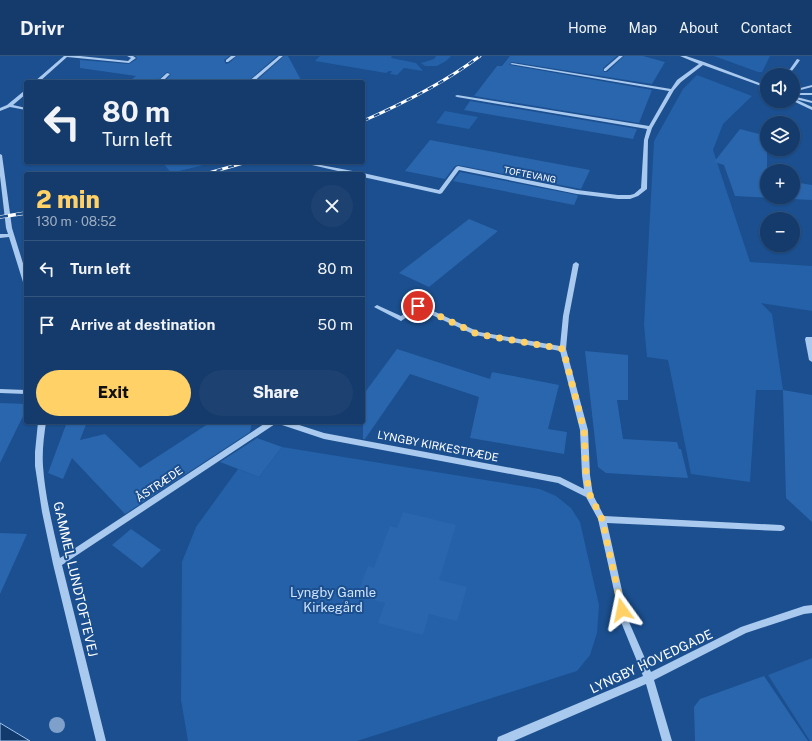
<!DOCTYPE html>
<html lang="en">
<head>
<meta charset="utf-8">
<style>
	:root { --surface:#143b6b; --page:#1d4271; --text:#f1f3f6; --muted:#9dadc1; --line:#33557e; --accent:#ffd166 }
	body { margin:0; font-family:"Public Sans",sans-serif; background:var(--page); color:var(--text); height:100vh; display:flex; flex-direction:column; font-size:15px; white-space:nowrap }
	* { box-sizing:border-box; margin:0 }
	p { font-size:13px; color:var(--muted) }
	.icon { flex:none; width:22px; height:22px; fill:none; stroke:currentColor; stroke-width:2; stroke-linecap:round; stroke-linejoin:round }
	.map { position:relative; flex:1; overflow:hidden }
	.drawer { position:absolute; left:24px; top:116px; width:341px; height:252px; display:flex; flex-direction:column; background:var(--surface); border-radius:4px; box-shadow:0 1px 3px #0004,0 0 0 1px var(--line) }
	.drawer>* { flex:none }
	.hud { position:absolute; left:24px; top:24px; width:341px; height:84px; border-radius:4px; box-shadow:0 1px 3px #0004,0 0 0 1px var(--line); background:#143b6b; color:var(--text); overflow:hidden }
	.tools { position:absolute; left:760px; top:12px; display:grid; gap:8px }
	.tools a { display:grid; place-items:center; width:40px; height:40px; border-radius:50%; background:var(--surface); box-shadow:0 1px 3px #0004,0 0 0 1px var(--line); font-size:20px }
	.pin { position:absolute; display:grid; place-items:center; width:34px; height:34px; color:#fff; margin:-17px; border:2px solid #fff; border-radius:50%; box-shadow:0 1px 4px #0007 }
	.me { position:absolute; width:44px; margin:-22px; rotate:348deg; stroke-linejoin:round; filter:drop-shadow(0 0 3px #0008) }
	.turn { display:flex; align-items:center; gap:14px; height:84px; padding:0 12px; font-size:18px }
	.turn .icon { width:52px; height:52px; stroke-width:2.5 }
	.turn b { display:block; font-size:28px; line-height:34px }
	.round { display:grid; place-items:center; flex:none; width:42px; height:42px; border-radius:21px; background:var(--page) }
	.head { display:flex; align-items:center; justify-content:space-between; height:68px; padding:0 12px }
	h1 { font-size:24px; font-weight:800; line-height:30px; color:var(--accent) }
	.primary-button { display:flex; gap:8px; margin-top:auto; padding:8px 12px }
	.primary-button a { flex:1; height:46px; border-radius:24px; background:var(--accent); color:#111; font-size:16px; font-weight:800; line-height:46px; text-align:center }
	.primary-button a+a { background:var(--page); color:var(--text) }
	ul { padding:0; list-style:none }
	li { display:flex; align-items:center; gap:12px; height:56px; padding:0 12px; border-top:1px solid var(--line) }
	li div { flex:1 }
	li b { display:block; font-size:15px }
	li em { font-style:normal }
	header { display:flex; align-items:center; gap:24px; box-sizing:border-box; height:56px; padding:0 20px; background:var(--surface); border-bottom:1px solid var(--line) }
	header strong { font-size:19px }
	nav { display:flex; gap:22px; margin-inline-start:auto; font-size:14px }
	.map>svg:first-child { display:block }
</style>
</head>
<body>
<header>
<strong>Drivr</strong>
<nav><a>Home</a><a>Map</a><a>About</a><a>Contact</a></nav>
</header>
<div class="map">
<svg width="812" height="685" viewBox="0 0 812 685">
	<rect width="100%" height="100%" fill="#1b4f8f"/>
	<g fill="#2461a8">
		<polygon points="320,0 392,0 391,2 416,7 423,15 404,12 397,19 390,18 392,15 389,15 386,17 315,5"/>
		<polygon points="436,0 451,0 446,5 437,10 425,10 421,7 434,3"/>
		<polygon points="714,0 770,0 762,16 758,16"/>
		<polygon points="697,19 752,40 723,68 713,94 750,206 812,210 812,255 761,247 772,258 783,334 756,334 750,426 691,418 668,304 647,301 644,269 654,85 683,33"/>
		<polygon points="445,55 478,61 469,73 436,67"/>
		<polygon points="166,106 216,106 171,117 164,108"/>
		<polygon points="282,391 540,433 556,440 571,452 580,466 599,549 597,577 590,599 577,615 357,685 188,685 181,644 182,506 196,471 238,413 259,421"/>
		<polygon points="812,602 812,685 810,685 768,619"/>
	</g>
	<polygon fill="#123a6d" stroke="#9cc4f0" points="0,667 30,685 0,685"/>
	<g fill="#2a66ad">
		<polygon points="136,0 229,0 224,4 226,8 229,7 237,0 277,0 247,26 164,26 171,18 167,16 156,26 128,26 136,20 80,12 80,4 129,8 137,3"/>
		<polygon points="284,0 288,0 302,26 255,26"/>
		<polygon points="510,0 617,0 603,12 604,16 607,16 624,0 643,0 665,6 652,28 512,6 509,8 510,9 652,34 639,67 474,40 497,10 502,10"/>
		<polygon points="470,45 637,73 633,83 464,54"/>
		<polygon points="740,73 767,80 767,141 793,141 793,126 812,129 812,144 735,140 724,109 714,106"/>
		<polygon points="430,84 590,114 581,133 458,109 455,110 445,123 405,115"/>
		<polygon points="460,116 577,139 578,140 574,149 453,125"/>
		<polygon points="469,163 498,175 429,231 399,217"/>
		<polygon points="397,293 490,323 492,316 559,329 548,373 567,376 564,398 470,382 479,341 410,318 365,383 363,383 363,339"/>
		<polygon points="585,295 628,299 628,344 617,344 623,383 677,386 679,393 681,393 688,422 606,417 598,411"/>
		<polygon points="783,334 812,339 812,466 786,442"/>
		<polygon points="0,347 26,348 26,354 0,407"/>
		<polygon points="67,366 87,366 80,384 105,378 140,412 211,366 252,366 250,376 125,458 72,402 63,423 48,417"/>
		<polygon points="257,382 282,391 259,421 220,406"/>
		<polygon points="403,456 456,469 439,524 467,531 457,565 429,558 423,579 378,567 385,547 357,539 368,510 374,512 390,470 397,472"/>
		<polygon points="131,473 161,494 142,512 112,489"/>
		<polygon points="0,477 27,478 0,538"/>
		<polygon points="764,620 808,685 695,685 694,651 700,643"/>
	</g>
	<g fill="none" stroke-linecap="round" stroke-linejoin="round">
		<g fill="#a9c9ee" fill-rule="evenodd">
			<polygon points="64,0 80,0 128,5 131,2 127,0 133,0 136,2 129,7 67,1 39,26 34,26"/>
			<polygon points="231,0 236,0 228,6 226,6 226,4"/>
			<polygon points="279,0 283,0 253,26 248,26"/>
			<polygon points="619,0 623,0 606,15 604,15 604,13"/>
			<polygon points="680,0 686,0 704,6 767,30 767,32 703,9 681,26 674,34 652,72 648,84 647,133 638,140 630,143 618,143 577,138 459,114 442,137 440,138 363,121 363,118 361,118 363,117 439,134 456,111 458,110 577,134 618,139 630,139 634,138 641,132 644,84 647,73 457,41 455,40 457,39 649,70 669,35 510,8 512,7 671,33 677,24 699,8"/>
			<path d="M797,3L800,4C795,11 791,19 782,19L790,13Z"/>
			<polygon points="167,17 170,18 162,26 157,26"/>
			<polygon points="812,29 812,31 793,36 793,34"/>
			<polygon points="24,35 26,35 26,38 13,49 26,52 26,54 10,51 0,55 0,52 7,49"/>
			<rect x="793" y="37" width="19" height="2"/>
			<polygon points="793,40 812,45 812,47 795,43 812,51 812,54 793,45"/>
			<polygon points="0,98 2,99 12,172 26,217 26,228 23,226 9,181 0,182 0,178 8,178 6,172 0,120"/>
			<polygon points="310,107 358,116 361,118 351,118 312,109 310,109"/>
			<polygon points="576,206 579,208 569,260 566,293 588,374 590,419 593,439 604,460 781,469 784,470 785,472 784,474 781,475 607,467 629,566 651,616 741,571 804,550 812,549 812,557 804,558 746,577 654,624 672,685 662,685 646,628 514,685 497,685 498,681 643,620 621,566 598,463 586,441 558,427 324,383 279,368 278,366 290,366 324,377 560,421 584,433 582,419 580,374 560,295 475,279 419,253 401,265 374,251 377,249 379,250 401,260 418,248 479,276 560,290 563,260 573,208"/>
			<polygon points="806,281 812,281 812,306 809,304 805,283"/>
			<polygon points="0,333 26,334 26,338 0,337"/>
			<path d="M38,366H46C44,380 42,395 43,410C45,440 53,472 60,502L267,366H276L275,368L62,509L106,685H96L53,508L42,456L35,410V396Z"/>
		</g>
		<g stroke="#fff" stroke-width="3">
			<g id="rail-far1">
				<path d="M363,65C404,47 444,27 480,0"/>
				<polyline points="205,118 247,106"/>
			</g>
		</g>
		<g stroke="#fff" stroke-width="3.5">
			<polyline id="rail" points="0,161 26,157"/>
		</g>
		<use href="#rail-far1" stroke="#1b4f8f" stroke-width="2" stroke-dasharray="6" stroke-linecap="butt"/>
		<use href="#rail" stroke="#1b4f8f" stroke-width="2.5" stroke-dasharray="8" stroke-linecap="butt"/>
	</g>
	<circle fill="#7ea0ca" cx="57" cy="669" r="8"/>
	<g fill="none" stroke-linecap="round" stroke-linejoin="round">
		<polyline stroke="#ffd166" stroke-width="7" stroke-dasharray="0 12.6" points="418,250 477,278 563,293 584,374 586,419 590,439 602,463 622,554"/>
	</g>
	<g text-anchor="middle" stroke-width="4" stroke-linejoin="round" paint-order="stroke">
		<g font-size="9" fill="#fff" stroke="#1b4f8f">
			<text transform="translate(530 119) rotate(11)" y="3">TOFTEVANG</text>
		</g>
		<g font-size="11" fill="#fff" stroke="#1b4f8f">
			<text transform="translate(438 390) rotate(11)" y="4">LYNGBY KIRKESTRÆDE</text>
			<text transform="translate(159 428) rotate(-34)" y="4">ÅSTRÆDE</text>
		</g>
		<g font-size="13" fill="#fff" stroke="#1b4f8f">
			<text transform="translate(76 523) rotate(77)" y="5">GAMMEL LUNDTOFTEVEJ</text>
			<text transform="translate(651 605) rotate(-25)" y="5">LYNGBY HOVEDGADE</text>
		</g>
		<g font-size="13" fill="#cfe3fa" stroke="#1b4f8f">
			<text x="333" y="541">Lyngby Gamle<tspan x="333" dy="15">Kirkegård</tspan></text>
		</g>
	</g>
</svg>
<div class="tools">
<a><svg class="icon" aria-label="sound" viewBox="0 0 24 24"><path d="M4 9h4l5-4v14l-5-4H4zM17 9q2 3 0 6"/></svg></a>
<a><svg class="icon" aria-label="layers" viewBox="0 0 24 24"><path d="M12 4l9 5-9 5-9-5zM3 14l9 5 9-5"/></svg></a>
<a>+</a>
<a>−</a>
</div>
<div class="pin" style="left:418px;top:250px;background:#d93025"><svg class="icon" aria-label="arrive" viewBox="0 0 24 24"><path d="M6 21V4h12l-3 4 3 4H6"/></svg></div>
<svg class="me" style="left:622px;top:554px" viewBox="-20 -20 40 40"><path d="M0-17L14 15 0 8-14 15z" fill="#ffd166" stroke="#fff" stroke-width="4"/></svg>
<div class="hud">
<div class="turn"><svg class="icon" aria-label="left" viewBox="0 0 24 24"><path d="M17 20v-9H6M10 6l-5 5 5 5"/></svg><div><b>80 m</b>Turn left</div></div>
</div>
<section class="drawer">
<div class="head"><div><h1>2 min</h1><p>130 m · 08:52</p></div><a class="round"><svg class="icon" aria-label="close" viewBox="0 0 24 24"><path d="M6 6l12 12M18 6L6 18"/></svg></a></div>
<ul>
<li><svg class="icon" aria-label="left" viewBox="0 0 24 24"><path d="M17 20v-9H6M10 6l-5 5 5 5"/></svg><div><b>Turn left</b></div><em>80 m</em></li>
<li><svg class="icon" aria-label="arrive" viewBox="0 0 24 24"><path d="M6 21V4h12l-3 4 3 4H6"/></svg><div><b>Arrive at destination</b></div><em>50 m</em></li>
</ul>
<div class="primary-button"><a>Exit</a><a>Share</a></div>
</section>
</div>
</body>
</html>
